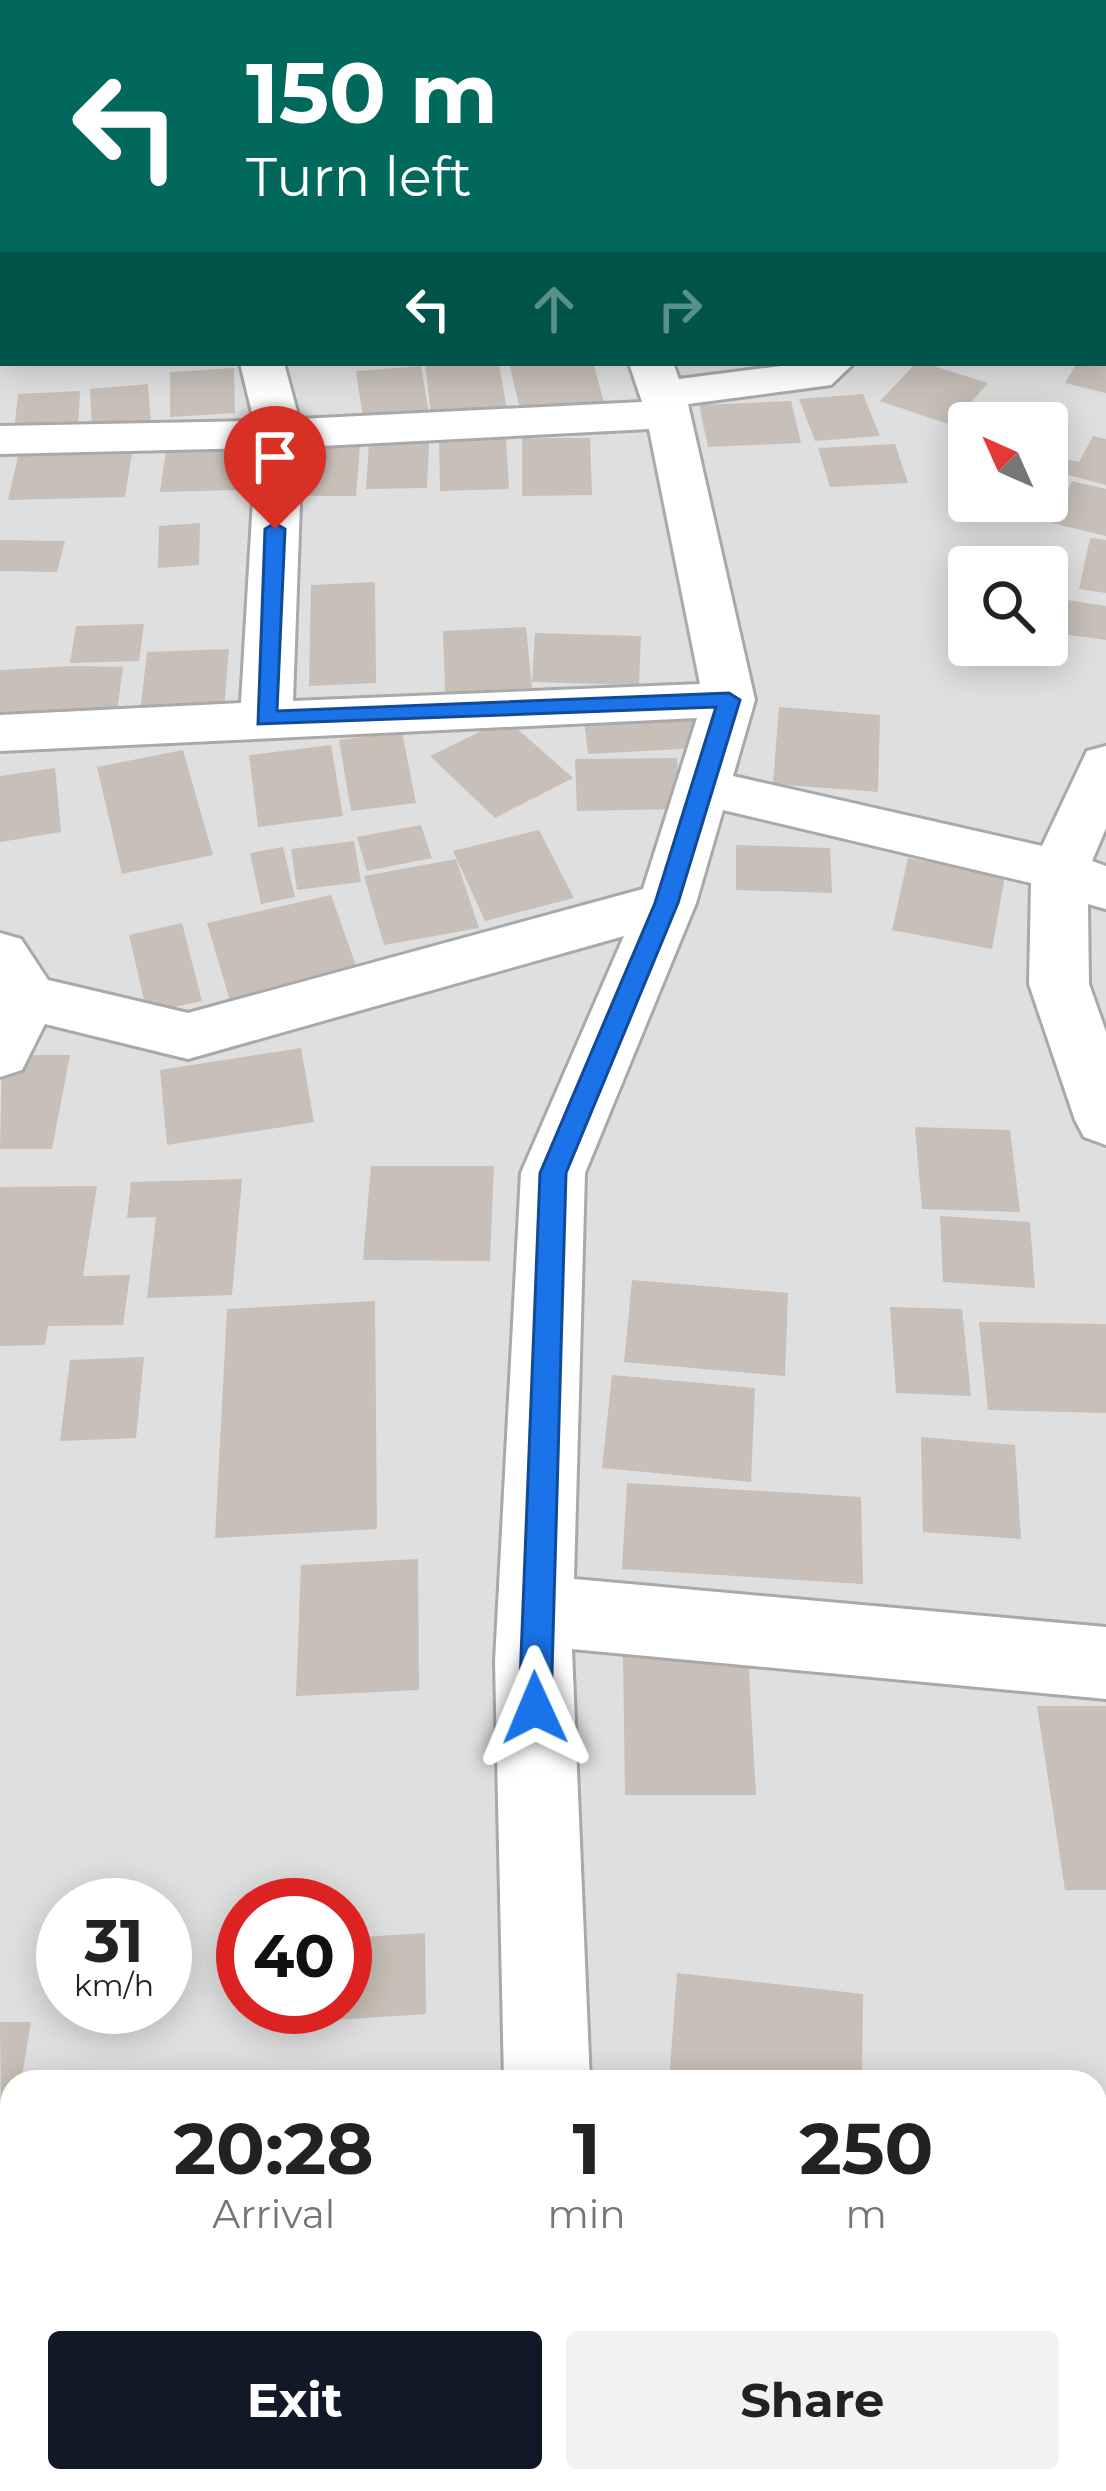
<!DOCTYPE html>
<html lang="en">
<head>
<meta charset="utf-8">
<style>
	:root { --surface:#fff; --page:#f2f2f2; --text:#222; --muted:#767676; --accent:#111827 }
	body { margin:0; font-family:Montserrat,sans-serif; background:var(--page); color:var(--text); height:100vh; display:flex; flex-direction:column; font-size:45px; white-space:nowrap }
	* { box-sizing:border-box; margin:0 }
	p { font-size:39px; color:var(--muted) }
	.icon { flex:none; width:66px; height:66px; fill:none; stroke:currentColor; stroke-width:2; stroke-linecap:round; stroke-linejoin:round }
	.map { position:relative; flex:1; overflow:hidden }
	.sheet { position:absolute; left:0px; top:2070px; width:1107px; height:423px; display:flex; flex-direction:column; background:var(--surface); border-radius:36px 36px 0 0; box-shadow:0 6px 30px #0003 }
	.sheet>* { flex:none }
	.banner { position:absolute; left:0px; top:0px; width:1107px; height:366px; box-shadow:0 6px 30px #0003; background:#00695c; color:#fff; overflow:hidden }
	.needle { width:78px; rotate:315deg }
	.fabs { position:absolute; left:948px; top:402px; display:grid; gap:24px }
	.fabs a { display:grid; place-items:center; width:120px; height:120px; border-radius:12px; background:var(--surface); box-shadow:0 6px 30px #0003; font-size:60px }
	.speed { position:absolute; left:36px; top:1878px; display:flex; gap:24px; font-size:60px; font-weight:700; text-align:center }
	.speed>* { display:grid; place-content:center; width:156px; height:156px; border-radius:50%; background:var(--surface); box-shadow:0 6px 30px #0003; line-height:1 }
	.speed small { font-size:30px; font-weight:400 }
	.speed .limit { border:18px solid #d22; background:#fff; color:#111 }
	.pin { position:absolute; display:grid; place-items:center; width:102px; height:102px; color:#fff; margin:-123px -51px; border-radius:50% 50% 50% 0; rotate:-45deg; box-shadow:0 0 12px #0007 }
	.pin .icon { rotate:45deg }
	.me { position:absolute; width:132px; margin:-66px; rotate:359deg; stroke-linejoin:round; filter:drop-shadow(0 0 9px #0008) }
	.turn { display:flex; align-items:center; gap:42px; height:252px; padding:0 48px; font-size:54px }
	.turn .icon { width:156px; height:156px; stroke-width:2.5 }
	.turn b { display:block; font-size:84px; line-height:102px }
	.lanes { display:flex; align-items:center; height:114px; padding:0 48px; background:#0003; justify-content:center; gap:60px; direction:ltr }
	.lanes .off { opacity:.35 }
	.eta { display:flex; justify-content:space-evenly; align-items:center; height:204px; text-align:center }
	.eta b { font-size:72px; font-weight:700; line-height:84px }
	.primary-button { display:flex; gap:24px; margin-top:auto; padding:24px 48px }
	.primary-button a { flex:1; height:138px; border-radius:12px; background:var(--accent); color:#fff; font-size:48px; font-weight:700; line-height:138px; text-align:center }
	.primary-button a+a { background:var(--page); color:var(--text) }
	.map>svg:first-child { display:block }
</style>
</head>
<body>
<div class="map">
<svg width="1106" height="2491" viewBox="0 0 1106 2491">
	<rect width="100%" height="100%" fill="#f2efe9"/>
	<path fill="#e0dfdf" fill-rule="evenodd" d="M0,0H1106V2491H0ZM3,3H1104V363H3ZM969,423H1047V501H969ZM969,567H1047V645H969ZM63,1905H165V2007H63ZM243,1905H345V2007H243ZM12,2082H1095V2481H12Z"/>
	<g fill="#c7bfb8">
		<polygon points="425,363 499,363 507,411 431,416"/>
		<polygon points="509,363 593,363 604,402 520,409"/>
		<polygon points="916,363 924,363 988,383 951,425 880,401"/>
		<polygon points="1077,363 1106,363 1106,393 1065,383"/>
		<polygon points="421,366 429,414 363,419 356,371"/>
		<polygon points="234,368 235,413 170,417 170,372"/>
		<polygon points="148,384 151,424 92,429 90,389"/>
		<polygon points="80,391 78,427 14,431 18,394"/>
		<polygon points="863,394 880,436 815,441 799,399"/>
		<polygon points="791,401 801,443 708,447 699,405"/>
		<polygon points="1093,436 1106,439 1106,485 1061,473 1069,460 1079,462"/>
		<polygon points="506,438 509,489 440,491 439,440"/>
		<polygon points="522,438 590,438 592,495 522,496"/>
		<polygon points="369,443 429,443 427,488 366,489"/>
		<polygon points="895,444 908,483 830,487 818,448"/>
		<polygon points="292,446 360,446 356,496 286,496"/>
		<polygon points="241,449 236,490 160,492 166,450"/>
		<polygon points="132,453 125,497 8,500 18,456"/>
		<polygon points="1072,481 1106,489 1106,536 1052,523"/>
		<polygon points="200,523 199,565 158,568 159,526"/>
		<polygon points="1090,538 1106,540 1106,593 1079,589"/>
		<polygon points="0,540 65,541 57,572 0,571"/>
		<polygon points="375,582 376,683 309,686 311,585"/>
		<polygon points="1048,597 1106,606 1106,640 1047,632"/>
		<polygon points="144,624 139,661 70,663 76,626"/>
		<polygon points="526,627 532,688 445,692 443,631"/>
		<polygon points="535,633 641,636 639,685 532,682"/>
		<polygon points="229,649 224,710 140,713 147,652"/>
		<polygon points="74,666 123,667 116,720 0,725 0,670"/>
		<polygon points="779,707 880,715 878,792 773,784"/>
		<polygon points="691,713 698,748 588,754 584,719"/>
		<polygon points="506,719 573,778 495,818 430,756"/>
		<polygon points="402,732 416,803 351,811 339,740"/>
		<polygon points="331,745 343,816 258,827 249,755"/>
		<polygon points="183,750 213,855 122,874 97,767"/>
		<polygon points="677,758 681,809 577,811 575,759"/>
		<polygon points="55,768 61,832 0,842 0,776"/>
		<polygon points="421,825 432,858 367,871 357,837"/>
		<polygon points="539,830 574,898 485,921 453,851"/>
		<polygon points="354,841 361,882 297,890 291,849"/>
		<polygon points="736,845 830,848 832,893 736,890"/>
		<polygon points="283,847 295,897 261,904 250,853"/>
		<polygon points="908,858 1005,876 992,949 892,930"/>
		<polygon points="456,859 479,928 384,945 364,876"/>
		<polygon points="331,895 359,974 231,1004 207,923"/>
		<polygon points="182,923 202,1001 147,1013 129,935"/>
		<polygon points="301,1048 314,1122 167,1145 160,1070"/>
		<polygon points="2,1055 70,1055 52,1149 0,1149"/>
		<polygon points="915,1127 1010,1130 1020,1212 922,1209"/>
		<polygon points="371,1166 494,1166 490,1261 363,1260"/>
		<polygon points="242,1179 232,1295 147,1298 156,1217 127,1218 131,1182"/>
		<polygon points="97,1186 83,1276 130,1275 123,1325 48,1326 45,1345 0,1346 0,1187"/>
		<polygon points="940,1216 1030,1222 1035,1288 943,1282"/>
		<polygon points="632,1280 788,1293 785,1376 624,1362"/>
		<polygon points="375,1301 377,1529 215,1538 227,1309"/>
		<polygon points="890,1307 962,1309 971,1396 896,1393"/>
		<polygon points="979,1322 1106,1324 1106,1413 988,1410"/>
		<polygon points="144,1357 136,1438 60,1441 70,1360"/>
		<polygon points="612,1375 755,1388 751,1482 602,1468"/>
		<polygon points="921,1437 1015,1445 1021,1539 923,1532"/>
		<polygon points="627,1483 861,1497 863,1584 622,1569"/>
		<polygon points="418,1559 419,1690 296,1696 301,1565"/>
		<polygon points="623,1654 748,1654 756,1795 625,1795"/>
		<polygon points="1037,1706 1106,1706 1106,1890 1065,1890"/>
		<polygon points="425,1933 426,2014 275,2024 275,2007 345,2007 345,1938"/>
		<polygon points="677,1973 863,1994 862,2082 669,2082"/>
		<polygon points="0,2022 31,2022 21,2082 12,2082 12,2134 2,2190"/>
		<polygon points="1095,2253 1106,2254 1106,2405 1095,2403"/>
		<polygon points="196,2481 425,2481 424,2491 195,2491"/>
	</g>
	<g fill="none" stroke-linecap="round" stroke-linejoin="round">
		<g stroke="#a9a9a9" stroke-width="6">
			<g id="minor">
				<polygon points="130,0 164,0 165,3 129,3"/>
				<polygon points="481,0 515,0 517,3 481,3"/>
				<polygon points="542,0 621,0 624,3 544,3"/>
				<rect x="0" y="6" width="3" height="22"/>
				<polygon points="1104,23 1106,24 1106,46 1104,45"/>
				<rect x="0" y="197" width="3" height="24"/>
				<path d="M240,363H284L299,419L642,402L629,363H673L679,379L804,363H854L831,385L688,404L755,700L733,776L1042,846L1087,751L1106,746V828L1092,861L1106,866V909L1088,904L1089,984L1106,1032V1145L1084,1137L1075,1120L1029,984L1031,883L723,810L696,903L585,1173L574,1579L1106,1627V1699L572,1649L590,2082H504L495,1661L521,1173L624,936L188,1059L45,1024L22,1070L0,1077V933L21,939L48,980L188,1013L643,889L697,718L0,751V715L241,703L256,448L0,454V426L254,421ZM649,429L700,684L293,701L302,447Z"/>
				<polygon points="0,2264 12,2267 12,2359 0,2356"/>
				<polygon points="1095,2438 1106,2440 1106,2491 988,2491 984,2481 1095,2481"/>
				<polygon points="506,2481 602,2481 601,2491 503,2491"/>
			</g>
		</g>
		<use href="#minor" fill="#fff" fill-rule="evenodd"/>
	</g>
	<polygon fill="#1a73e8" stroke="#114b97" stroke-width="3" points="275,523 285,529 277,711 729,693 740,700 678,903 566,1173 551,1708 546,1719 535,1723 524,1719 519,1708 540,1173 655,903 716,707 258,724 265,529"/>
</svg>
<div class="fabs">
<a><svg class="needle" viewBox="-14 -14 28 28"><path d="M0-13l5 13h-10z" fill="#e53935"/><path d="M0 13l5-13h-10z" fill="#767676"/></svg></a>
<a><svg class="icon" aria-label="search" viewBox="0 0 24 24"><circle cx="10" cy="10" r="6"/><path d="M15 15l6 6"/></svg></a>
</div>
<div class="speed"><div>31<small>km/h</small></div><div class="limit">40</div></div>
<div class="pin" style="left:275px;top:529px;background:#d93025"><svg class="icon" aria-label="arrive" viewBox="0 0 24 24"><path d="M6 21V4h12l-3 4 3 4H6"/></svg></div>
<svg class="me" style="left:535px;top:1708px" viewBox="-20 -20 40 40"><path d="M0-17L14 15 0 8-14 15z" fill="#1a73e8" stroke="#fff" stroke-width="4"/></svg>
<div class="banner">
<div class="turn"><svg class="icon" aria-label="left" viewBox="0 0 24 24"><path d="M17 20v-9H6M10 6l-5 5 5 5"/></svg><div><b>150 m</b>Turn left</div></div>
<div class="lanes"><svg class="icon" aria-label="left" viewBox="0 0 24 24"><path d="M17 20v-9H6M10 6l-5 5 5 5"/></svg><svg class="icon off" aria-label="ahead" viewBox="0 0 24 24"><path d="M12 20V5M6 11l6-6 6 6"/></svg><svg class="icon off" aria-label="right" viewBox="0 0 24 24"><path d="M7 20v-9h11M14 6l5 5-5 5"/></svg></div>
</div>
<section class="sheet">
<div class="eta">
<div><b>20:28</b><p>Arrival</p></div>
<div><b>1</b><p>min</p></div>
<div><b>250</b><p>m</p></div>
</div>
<div class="primary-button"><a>Exit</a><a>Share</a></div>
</section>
</div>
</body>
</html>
